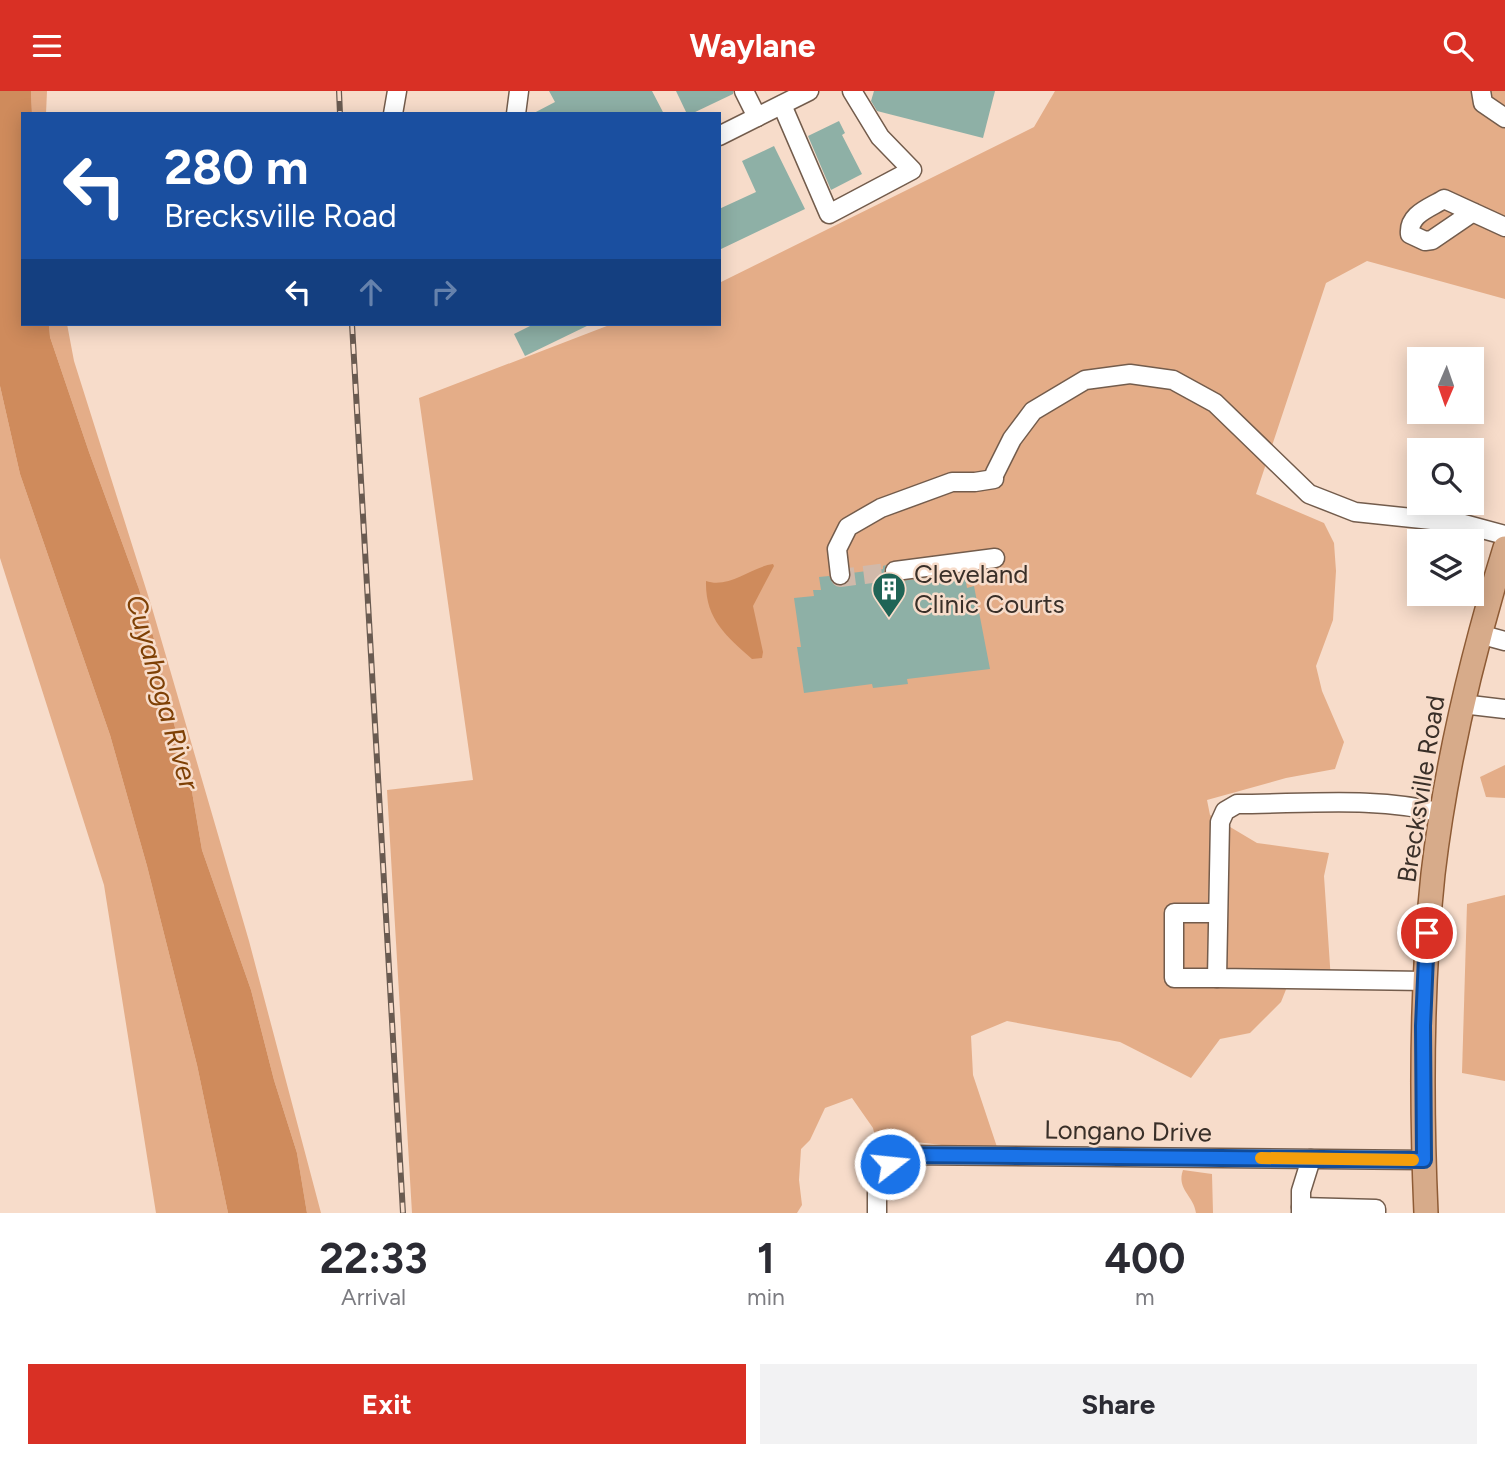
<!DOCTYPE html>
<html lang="en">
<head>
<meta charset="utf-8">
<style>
	:root { --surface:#fff; --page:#f2f2f3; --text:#2b2b33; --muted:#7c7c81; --accent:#d93025 }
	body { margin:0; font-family:Figtree,sans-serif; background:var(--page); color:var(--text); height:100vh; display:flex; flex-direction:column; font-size:26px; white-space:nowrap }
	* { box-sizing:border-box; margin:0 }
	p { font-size:23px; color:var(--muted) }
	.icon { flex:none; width:38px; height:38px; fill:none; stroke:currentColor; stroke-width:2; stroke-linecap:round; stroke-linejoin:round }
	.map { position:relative; height:1122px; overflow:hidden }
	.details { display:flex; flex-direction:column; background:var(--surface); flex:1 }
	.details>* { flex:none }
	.banner { position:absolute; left:21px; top:21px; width:700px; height:214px; border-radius:0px; box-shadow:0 4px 18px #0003; background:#1a4fa0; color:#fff; overflow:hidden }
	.needle { width:46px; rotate:182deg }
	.buttons { position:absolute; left:1407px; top:256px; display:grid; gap:14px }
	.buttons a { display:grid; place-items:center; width:77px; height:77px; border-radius:0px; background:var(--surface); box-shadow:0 4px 18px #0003; font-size:35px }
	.pin { position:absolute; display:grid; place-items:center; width:60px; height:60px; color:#fff; margin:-30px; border:4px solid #fff; border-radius:50%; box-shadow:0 2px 7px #0007 }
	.me { position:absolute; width:77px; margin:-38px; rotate:74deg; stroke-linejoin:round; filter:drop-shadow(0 0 5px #0008) }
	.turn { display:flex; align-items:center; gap:24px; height:147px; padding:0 28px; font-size:32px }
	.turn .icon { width:91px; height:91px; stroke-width:2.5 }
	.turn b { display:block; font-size:49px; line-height:60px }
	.lanes { display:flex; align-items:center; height:66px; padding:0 28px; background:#0003; justify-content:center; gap:35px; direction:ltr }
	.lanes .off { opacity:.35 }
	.eta { display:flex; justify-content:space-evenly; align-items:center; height:119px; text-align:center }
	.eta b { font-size:42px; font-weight:700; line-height:49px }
	.action { display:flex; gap:14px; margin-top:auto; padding:14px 28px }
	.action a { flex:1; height:80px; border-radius:0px; background:var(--accent); color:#fff; font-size:28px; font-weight:700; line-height:80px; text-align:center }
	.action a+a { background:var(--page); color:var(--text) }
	header { display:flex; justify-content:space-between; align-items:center; height:91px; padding:0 28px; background:var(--accent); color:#fff; font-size:32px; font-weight:700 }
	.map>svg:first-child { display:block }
</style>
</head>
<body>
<header><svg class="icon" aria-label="menu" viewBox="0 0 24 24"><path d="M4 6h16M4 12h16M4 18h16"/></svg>Waylane<svg class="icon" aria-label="search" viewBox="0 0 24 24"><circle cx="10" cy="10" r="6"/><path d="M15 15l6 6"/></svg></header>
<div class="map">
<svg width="1505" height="1122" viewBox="0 0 1505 1122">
	<rect width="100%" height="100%" fill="#f7dcca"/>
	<g fill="#e4ad88">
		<polygon points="31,0 47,0 46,23 32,23"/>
		<polygon points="1055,0 1505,0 1505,208 1367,170 1326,192 1256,403 1324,432 1334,452 1336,480 1333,529 1316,575 1322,600 1344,651 1335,678 1286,687 1207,709 1210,724 1257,752 1329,762 1324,785 1331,890 1289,891 1281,911 1250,942 1220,948 1191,987 1120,951 1007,930 971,945 973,984 997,1056 976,1058 916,1051 878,1058 873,1037 852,1007 825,1017 810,1049 801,1058 799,1089 802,1114 797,1122 412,1122 387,699 473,689 419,307 612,233 719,233 719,192 1034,36"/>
		<polygon points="49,233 67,233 74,270 152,517 249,850 321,1122 307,1122 297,1062 274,989 251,899 202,759 191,695 165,600 157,558 139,498 89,361 50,246"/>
		<polygon points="0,295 20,383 110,644 147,775 197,974 228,1122 156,1122 104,794 0,467"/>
		<polygon points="1505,674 1505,707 1486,706 1480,686"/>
		<polygon points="1505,804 1505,990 1462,982 1467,813"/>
		<path d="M1183,1079L1212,1083L1213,1122H1196C1194,1105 1176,1098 1183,1079Z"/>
	</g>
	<g fill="#cf8b5c">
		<polygon points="0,0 31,0 32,23 23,23 23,233 49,233 50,246 89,361 139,498 157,558 165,600 191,695 202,759 251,899 274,989 297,1062 307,1122 228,1122 197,974 147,775 110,644 20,383 0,295"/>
		<path d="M773,473L774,475L753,515L763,561L762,567L752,568C726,545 705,528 706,490C729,498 751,476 773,473Z"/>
	</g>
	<g fill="#8eb0a6">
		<polygon points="549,0 652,0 664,23 532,23 555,11"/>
		<polygon points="676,0 733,0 733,3 691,23 687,23"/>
		<polygon points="874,0 995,0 983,47 877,20 871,10"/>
		<polygon points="839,30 845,42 842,44 862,83 831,99 808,45"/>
		<polygon points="774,55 805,118 719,159 719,118 756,101 742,70"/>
		<polygon points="534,233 591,233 525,265 514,243"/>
		<polygon points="886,474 884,482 891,491 943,485 944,488 965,486 967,497 974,495 990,578 907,588 908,593 873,597 872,593 804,602 797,556 801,556 794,507 814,505 813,499 821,499 819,486 829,485 835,494 842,495 850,489 851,482 883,478 883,475"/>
	</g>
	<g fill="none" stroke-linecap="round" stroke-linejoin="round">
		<polyline stroke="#d1b9aa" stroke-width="18" stroke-dasharray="18 9" stroke-linecap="butt" points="840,484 840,487 895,480"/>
		<g stroke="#735c4c" stroke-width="21">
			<g id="minor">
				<polyline points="744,0 757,26"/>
				<polyline points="1481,0 1483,12 1505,27"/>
				<polyline points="782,14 829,123 912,79 880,46 852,0"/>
				<polyline points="393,23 397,0"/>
				<polyline points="516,23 519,0"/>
				<polyline points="719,45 809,0"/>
				<path d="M1473,121L1432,149L1425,150L1410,143C1408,123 1430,117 1444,108L1505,136"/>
				<polyline points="995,382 1012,348 1033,320 1085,289 1130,283 1173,289 1215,312 1309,403 1355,421 1460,432 1505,444"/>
				<polyline points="895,480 995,467"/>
				<polyline points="840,484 837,458 848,436 881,417 952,391 975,391 994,388"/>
				<polyline points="1479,543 1505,550"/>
				<polyline points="1462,613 1505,618"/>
				<polyline points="1217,822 1174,822 1174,887 1217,887"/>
				<path d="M1425,890L1217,887L1220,731L1225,720L1237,713C1304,713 1377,705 1442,722"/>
				<polyline points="1301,1116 1301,1100 1311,1068"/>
				<polyline points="877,1122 877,1083 903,1064 1424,1069"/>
				<polyline points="1301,1122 1301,1116 1376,1118 1376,1122"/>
			</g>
		</g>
		<g stroke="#8e5b35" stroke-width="26">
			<path id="major" d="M1426,1122C1421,1009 1421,896 1433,783C1446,672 1472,564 1505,457"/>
		</g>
		<use href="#minor" stroke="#fff" stroke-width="18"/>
		<use href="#major" stroke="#d7ab8a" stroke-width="23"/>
		<g stroke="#6a5b51" stroke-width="6">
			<g id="rail">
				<polyline points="339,0 340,23"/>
				<polyline points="352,233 403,1122"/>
			</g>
		</g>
		<use href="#rail" stroke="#f7dcca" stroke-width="3.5" stroke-dasharray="10" stroke-linecap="butt"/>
	</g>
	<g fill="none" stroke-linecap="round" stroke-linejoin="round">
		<g stroke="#114b97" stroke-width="18">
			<polyline id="route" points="890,1073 903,1064 1424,1069 1423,935 1427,842"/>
		</g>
		<use href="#route" stroke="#1a73e8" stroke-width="12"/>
		<polyline stroke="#f59e0b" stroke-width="12" points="1261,1067 1413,1069"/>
	</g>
	<defs>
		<g id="building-pin" transform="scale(1.75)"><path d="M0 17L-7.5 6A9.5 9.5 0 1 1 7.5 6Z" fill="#1f6456" stroke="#f7dcca"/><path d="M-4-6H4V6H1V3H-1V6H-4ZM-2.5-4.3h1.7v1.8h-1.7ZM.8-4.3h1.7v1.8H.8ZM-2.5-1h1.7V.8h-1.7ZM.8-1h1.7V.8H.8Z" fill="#fff"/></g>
	</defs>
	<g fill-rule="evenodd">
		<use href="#building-pin" x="889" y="498"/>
	</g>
	<g text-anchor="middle" stroke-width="5" stroke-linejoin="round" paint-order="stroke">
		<g font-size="26" fill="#392f28" stroke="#f7dcca" text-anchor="start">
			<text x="914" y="492">Cleveland<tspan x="914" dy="30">Clinic Courts</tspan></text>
		</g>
		<g font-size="26" fill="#392f28" stroke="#f7dcca">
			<text transform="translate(1421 698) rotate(-81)" y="9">Brecksville Road</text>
			<text transform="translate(1128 1040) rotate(1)" y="9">Longano Drive</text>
		</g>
		<g font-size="28" font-style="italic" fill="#7e4005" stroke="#f7dcca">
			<text transform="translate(163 601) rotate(74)" y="10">Cuyahoga River</text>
		</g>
	</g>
</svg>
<div class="buttons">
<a><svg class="needle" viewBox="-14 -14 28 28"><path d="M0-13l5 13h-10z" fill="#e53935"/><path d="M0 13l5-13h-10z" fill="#7c7c81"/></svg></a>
<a><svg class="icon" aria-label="search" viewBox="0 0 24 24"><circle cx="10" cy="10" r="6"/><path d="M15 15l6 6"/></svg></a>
<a><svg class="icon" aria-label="layers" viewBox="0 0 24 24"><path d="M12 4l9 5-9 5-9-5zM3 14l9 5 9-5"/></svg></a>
</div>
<div class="pin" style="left:1427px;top:842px;background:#d93025"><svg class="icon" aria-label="arrive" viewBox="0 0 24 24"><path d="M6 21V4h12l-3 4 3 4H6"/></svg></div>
<svg class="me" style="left:890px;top:1073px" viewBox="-20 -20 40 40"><circle r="17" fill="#1a73e8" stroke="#fff" stroke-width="3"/><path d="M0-11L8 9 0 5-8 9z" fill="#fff"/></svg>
<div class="banner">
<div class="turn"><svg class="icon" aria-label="left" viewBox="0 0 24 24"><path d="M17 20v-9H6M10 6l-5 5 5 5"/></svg><div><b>280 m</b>Brecksville Road</div></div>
<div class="lanes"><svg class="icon" aria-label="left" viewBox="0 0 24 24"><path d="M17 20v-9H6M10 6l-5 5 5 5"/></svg><svg class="icon off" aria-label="ahead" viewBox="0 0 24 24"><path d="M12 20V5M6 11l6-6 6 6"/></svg><svg class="icon off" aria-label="right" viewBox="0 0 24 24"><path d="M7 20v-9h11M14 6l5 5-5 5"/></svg></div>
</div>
</div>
<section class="details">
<div class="eta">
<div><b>22:33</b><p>Arrival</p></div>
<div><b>1</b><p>min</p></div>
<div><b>400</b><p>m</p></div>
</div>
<div class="action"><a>Exit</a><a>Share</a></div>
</section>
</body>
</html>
